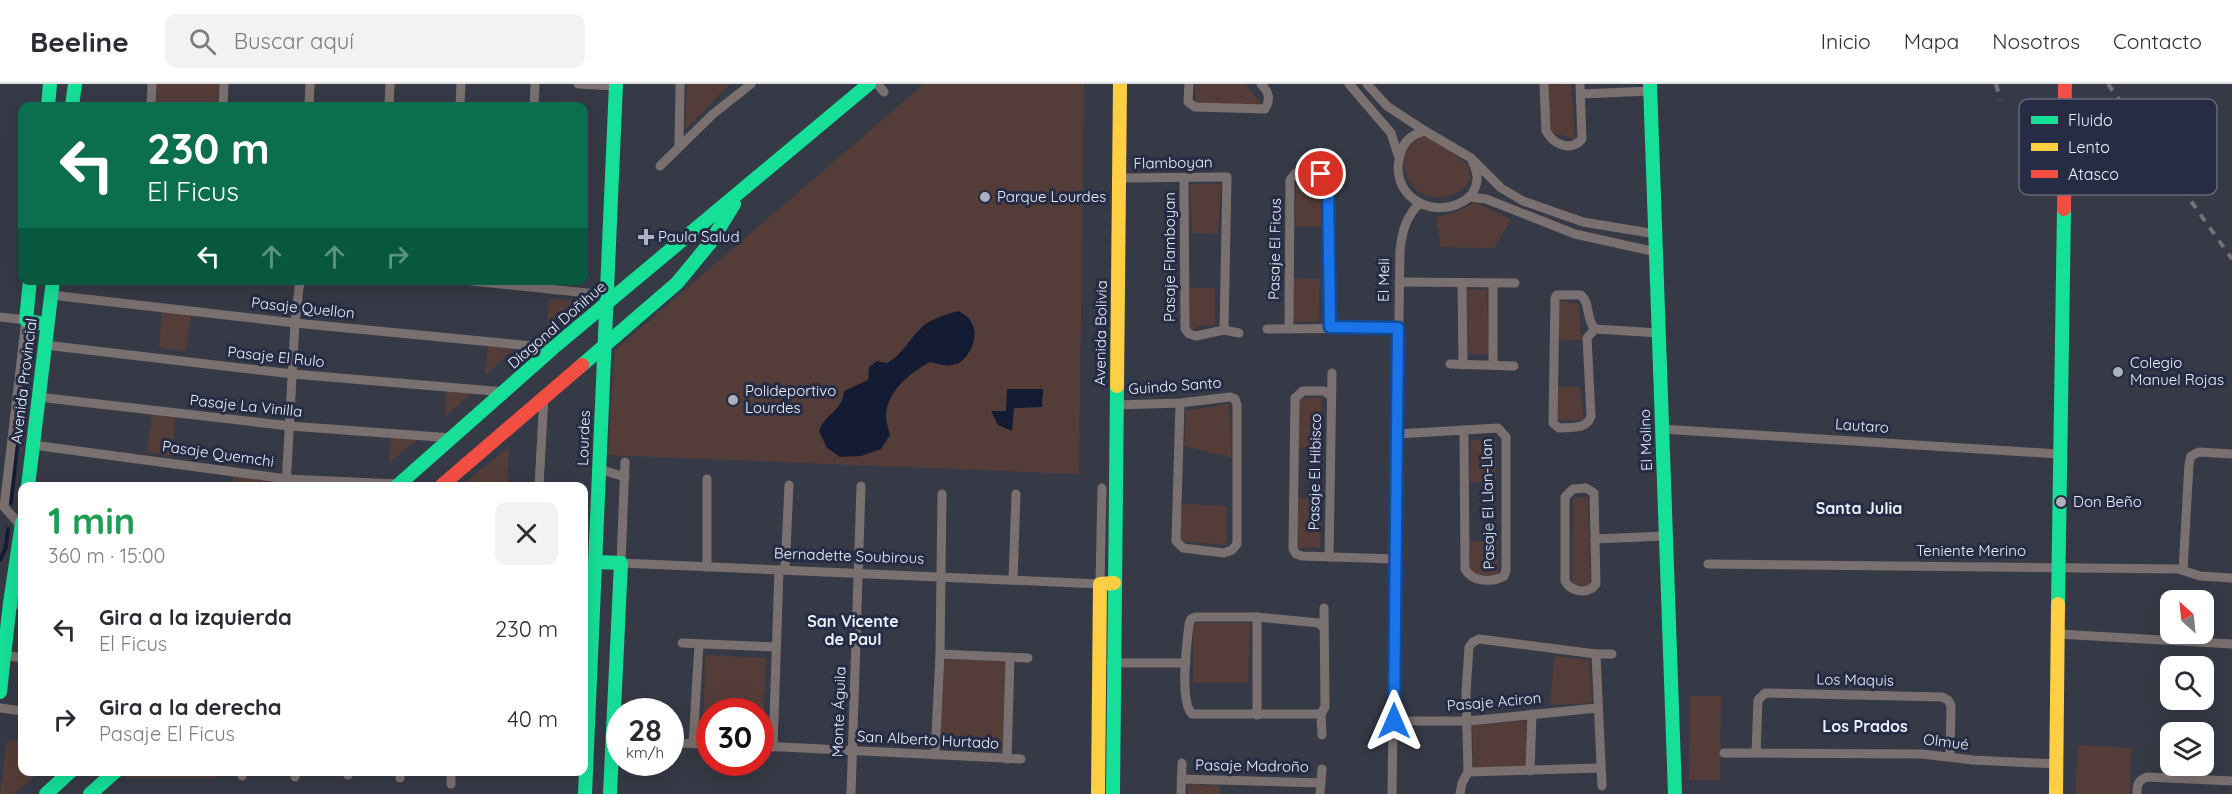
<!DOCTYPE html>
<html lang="es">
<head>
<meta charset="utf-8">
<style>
	:root { --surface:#fff; --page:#f2f2f3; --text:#2b2b33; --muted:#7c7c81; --line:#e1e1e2 }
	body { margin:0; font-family:Quicksand,sans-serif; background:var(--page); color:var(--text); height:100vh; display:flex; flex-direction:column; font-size:22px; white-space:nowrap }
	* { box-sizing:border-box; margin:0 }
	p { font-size:20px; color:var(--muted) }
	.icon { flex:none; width:33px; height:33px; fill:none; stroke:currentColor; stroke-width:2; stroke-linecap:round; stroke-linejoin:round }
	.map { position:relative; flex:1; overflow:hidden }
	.panel { position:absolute; left:18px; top:398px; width:570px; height:294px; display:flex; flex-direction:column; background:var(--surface); border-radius:12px; box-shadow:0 6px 24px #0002 }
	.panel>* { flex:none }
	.banner { position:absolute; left:18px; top:18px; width:570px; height:183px; border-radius:12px; box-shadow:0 6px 24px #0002; background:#0b6e4f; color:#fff; overflow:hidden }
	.needle { width:39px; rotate:333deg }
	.tools { position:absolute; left:2160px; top:506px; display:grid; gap:12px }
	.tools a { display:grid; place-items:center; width:54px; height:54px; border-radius:12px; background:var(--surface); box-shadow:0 6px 24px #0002; font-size:30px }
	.speed { position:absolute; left:606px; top:614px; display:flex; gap:12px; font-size:30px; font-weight:700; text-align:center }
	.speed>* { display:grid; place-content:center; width:78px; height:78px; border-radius:50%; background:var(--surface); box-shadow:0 6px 24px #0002; line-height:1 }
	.speed small { font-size:15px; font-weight:400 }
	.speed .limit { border:9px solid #d22; background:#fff; color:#111 }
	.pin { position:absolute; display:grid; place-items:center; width:51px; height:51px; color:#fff; margin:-26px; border:3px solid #fff; border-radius:50%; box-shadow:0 2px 6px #0007 }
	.me { position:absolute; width:66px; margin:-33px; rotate:0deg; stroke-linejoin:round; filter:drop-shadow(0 0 4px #0008) }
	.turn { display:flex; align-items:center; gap:21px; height:126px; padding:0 30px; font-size:27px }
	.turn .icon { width:78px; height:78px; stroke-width:2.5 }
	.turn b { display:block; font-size:42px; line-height:51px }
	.lanes { display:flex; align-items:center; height:57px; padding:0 30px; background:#0003; justify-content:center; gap:30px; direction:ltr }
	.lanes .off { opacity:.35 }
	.round { display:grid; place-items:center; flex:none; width:63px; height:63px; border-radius:12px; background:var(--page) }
	.head { display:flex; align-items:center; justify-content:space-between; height:102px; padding:0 30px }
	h1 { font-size:36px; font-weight:700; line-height:45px; color:#1e9e55 }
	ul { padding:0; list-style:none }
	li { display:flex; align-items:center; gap:18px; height:90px; padding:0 30px }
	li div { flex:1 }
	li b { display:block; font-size:22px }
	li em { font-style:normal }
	header { display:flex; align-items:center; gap:36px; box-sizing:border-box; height:84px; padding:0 30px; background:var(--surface); border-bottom:2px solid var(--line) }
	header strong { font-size:28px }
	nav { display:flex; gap:33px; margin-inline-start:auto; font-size:21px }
	.search { width:420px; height:54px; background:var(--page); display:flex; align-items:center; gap:15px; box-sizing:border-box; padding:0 21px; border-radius:12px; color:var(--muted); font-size:22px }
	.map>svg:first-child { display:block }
</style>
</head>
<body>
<header>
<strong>Beeline</strong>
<div class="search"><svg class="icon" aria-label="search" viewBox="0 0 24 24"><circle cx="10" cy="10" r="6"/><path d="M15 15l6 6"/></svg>Buscar aquí</div>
<nav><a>Inicio</a><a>Mapa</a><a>Nosotros</a><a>Contacto</a></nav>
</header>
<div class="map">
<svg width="2232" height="710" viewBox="0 0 2232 710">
	<rect width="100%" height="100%" fill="#363a46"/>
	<g fill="#543d38">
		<polygon points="156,0 219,0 217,22 157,22"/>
		<polygon points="687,0 730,0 685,46"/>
		<polygon points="924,0 1084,0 1079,390 608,371 614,267"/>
		<polygon points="1195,0 1245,0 1260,18 1258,23 1195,22"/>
		<polygon points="1571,0 1575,56 1547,46 1548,1"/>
		<path d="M1425,52L1435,55L1468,81L1471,94C1461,115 1427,121 1412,101C1399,84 1402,58 1425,52Z"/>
		<polygon points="1296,98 1324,99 1324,143 1295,142"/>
		<polygon points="1190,100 1221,100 1218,150 1192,149"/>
		<polygon points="1475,118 1511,136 1494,164 1441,163 1436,133 1454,129"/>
		<polygon points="1294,194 1320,195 1319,238 1295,238 1293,231"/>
		<polygon points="1187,204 1215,204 1215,241 1199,242 1188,247"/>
		<polygon points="1487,205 1489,270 1468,270 1467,206"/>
		<polygon points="549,215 575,216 547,243"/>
		<polygon points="1557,216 1579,220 1581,256 1557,257"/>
		<polygon points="162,225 191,228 186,267 159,264"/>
		<polygon points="488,260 517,262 485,291"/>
		<polygon points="1558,303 1580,303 1584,336 1556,336"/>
		<polygon points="446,308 471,309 445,334"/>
		<polygon points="1321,313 1322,364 1297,363 1298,314"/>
		<polygon points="1229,319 1232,374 1184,362 1186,326 1205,324"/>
		<polygon points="152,330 175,333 172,372 147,368"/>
		<polygon points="391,354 418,355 389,379"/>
		<polygon points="1471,356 1496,357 1496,398 1470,398"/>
		<polygon points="509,363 507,402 461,402"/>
		<polygon points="233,392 277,394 276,402 232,402"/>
		<polygon points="1588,413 1590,502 1572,501 1573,414"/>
		<polygon points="1298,414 1321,416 1320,463 1298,464"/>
		<polygon points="1182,420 1226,422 1227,461 1180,457"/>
		<polygon points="1470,457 1498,457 1498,492 1470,490"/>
		<polygon points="1193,539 1250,539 1248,599 1193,599"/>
		<polygon points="705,571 766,574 763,651 761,651 760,627 710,627 709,651 704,651"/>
		<polygon points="1554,572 1589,576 1592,619 1550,621"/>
		<polygon points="944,575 1005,578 1003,664 940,661"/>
		<polygon points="1690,612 1721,612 1720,696 1689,696"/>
		<polygon points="1528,637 1528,684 1473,687 1472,640"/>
		<polygon points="7,656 22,657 22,687 41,687 14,710 0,710"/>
		<polygon points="2078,661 2131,664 2130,710 2075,710"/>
		<polygon points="133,687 216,687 216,694 125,694"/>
		<polygon points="1188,700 1220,702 1220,710 1188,710"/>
	</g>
	<g fill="#141c34">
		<path d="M958,227C962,229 968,232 970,236C980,250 972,270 959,279C950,284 939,280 930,278C911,288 886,308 886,332C886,338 889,346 890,351L881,365L861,372L840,373L827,364L819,347C824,330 843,327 844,307L868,296L869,283L877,277L887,279C904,269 907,258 920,245C929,235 946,231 958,227Z"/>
		<polygon points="1007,305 1043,305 1042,323 1014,324 1012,347 998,341 991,327 1006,327"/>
	</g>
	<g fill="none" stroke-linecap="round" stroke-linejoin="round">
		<g stroke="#141c34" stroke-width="4">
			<polyline points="11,419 29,249"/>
			<polyline points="0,476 6,463 8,445"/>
		</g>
		<g stroke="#7b7070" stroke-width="9">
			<polyline points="578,0 616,2"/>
			<polyline points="877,0 884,8"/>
			<path d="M1189,0L1188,18L1195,23L1265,25C1271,15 1269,8 1261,0"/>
			<polyline points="1349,0 1391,49 1398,71"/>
			<polyline points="1367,0 1387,22 1425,47"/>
			<path d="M1544,0L1546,47C1554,61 1571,68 1582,55L1580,0"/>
			<polyline points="1581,10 1651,7"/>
			<polyline points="151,22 152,0"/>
			<polyline points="223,22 224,0"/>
			<polyline points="309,22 310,0"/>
			<polyline points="389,22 390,0"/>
			<polyline points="460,22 461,0"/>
			<polyline points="534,22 535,0"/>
			<polyline points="679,63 680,0"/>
			<path d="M1471,74C1474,81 1478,89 1477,96C1476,106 1470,114 1462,118C1428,136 1389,109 1400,71C1403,58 1412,50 1425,47L1471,74L1501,104L1523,117L1583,138L1656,150"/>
			<polyline points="660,82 713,30 751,0"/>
			<polyline points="1120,94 1227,93 1224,246"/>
			<polyline points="1184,94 1185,245 1189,250 1196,252 1224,246 1239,249"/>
			<polyline points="1470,113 1486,115 1575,150 1656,168"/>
			<polyline points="463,196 607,211"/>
			<polyline points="1399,198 1515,199"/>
			<polyline points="1462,199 1463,281"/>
			<polyline points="1493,199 1493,281"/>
			<polyline points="51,211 295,239 553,264"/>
			<polyline points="0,233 26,236 4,423 22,443"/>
			<polyline points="1267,245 1398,244"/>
			<polyline points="1289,245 1290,96 1296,89 1321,90 1328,96 1330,243"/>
			<path d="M1595,245C1585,234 1591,220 1581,211H1557L1555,214L1553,339L1559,344C1571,343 1587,346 1591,332L1587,254L1595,245L1659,249"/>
			<polyline points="45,261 293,290 505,308"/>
			<polyline points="1450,280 1514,282"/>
			<polyline points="1331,312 1324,307 1303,307 1295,314 1293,465 1296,470 1302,472 1395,475"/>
			<polyline points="38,313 290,342 452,354"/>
			<polyline points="1117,321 1180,319 1230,313 1235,315 1237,321 1237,460 1232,466 1224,469 1183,464 1176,457 1180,319"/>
			<polyline points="1662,345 2059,370"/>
			<path d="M1397,350L1498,344L1506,353V486L1504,492C1492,499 1472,498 1465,485L1464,346"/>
			<polyline points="33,361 287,395 399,400"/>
			<polyline points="625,378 621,479 1100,500 1102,404"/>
			<polyline points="599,385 625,393"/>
			<polyline points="286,402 295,239 300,196"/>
			<polyline points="539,402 544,312"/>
			<path d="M1586,404L1594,409L1596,500C1588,511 1571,508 1565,497V413L1573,405Z"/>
			<polyline points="1595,455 1666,452"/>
			<polyline points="1329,473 1332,289"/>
			<polyline points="1708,480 2178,485 2200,492 2232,494"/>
			<polyline points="707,483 707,395"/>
			<polyline points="785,486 789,401"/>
			<polyline points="2183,486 2189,380 2191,372 2199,368 2232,370"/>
			<polyline points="1013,496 1016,410"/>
			<polyline points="10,519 22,521"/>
			<polyline points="2058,550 2232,560"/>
			<polyline points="682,559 776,563"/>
			<polyline points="940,570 1028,574"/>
			<polyline points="1596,570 1602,702"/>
			<polyline points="4,571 22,574"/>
			<polyline points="1111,579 1186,579"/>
			<polyline points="0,624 22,627"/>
			<path d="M1321,630H1192C1179,617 1187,559 1189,540L1191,535L1195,533H1257L1319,539L1323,543"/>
			<polyline points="1257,631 1257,533"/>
			<polyline points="1393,637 1468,637 1597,624"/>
			<polyline points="1322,651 1321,630 1325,623 1324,524"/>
			<polyline points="673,659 710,660"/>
			<polyline points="693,660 699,560"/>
			<polyline points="760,662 1021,675"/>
			<polyline points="773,663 779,486"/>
			<polyline points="1724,669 1922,670 1973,676 2057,680"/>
			<polyline points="1756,669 1758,616 1765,609 1942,613 1948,616 1951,621 1950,673"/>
			<polyline points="935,671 940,570 942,410"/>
			<polyline points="1007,675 1010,573"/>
			<polyline points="1530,687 1532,630"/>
			<polyline points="1468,688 1600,684"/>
			<polyline points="348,691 348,687"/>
			<polyline points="242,692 243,687"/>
			<polyline points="295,693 296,687"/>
			<polyline points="400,694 400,687"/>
			<polyline points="1181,695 1321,699"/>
			<polyline points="451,700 451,687"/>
			<polyline points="851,710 861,402"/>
			<polyline points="1181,710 1182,679"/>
			<polyline points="1320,710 1322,685"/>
			<path d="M1392,710L1400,166C1402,148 1406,132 1420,119"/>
			<polyline points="1460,710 1462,699 1468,688 1466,608 1469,563 1473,558 1479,555 1596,570 1612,570"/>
			<path d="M2137,710C2137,701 2138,696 2147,693L2232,697"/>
		</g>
		<g stroke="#16e098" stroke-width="14">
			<polyline points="1650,0 1675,710"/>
			<polyline points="48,22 50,0"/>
			<polyline points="72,22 75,0"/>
			<polyline points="30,196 26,236 47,241"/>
			<polyline points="582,281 677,199 710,159 734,120"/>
			<polyline points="28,402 53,196"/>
			<polyline points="397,402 553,264 869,0"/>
			<polyline points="596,478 621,479 610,710"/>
			<polyline points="2058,520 2064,125"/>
			<polyline points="0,608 10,519 22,439"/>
			<polyline points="46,710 71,687"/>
			<polyline points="90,710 116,687"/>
			<polyline points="585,710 616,0"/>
			<polyline points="1113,710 1117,302"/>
		</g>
		<g stroke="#ffcf43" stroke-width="14">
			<polyline points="1117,302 1120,0"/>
			<polyline points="1098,710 1100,500 1114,499"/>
			<polyline points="2056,710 2058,520"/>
		</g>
		<g stroke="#f24e42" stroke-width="14">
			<polyline points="2064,125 2065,0"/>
			<polyline points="441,402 582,281"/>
		</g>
		<g stroke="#747176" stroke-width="4" stroke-dasharray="8 8" stroke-linecap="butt">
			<polyline points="1996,0 2000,16"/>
			<polyline points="2108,0 2232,175"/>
		</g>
	</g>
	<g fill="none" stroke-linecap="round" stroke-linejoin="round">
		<g stroke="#114b97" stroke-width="15">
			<polyline id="route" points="1321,90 1328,96 1330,243 1398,244 1394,637"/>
		</g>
		<use href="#route" stroke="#1a73e8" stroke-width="10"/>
	</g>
	<g fill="#acb1bd" stroke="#252c43" stroke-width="2">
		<circle cx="985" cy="113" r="6"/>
		<path d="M643 144h6v6h6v6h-6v6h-6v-6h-6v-6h6z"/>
		<circle cx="2118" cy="288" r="6"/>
		<circle cx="733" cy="316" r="6"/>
		<circle cx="2061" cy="418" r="6"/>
	</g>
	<g text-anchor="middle" stroke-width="6" stroke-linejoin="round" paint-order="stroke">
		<g font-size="15" fill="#ecf1fd" stroke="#252c43">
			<text transform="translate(1173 79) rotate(-1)" y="5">Flamboyan</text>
			<text transform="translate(1275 165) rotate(-89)" y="5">Pasaje El Ficus</text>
			<text transform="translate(1170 173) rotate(-90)" y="5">Pasaje Flamboyan</text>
			<text transform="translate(1384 196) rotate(-89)" y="5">El Meli</text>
			<text transform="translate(303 224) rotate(6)" y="5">Pasaje Quellon</text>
			<text transform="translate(557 241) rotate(-41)" y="5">Diagonal Doñihue</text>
			<text transform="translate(1101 249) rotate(-89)" y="5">Avenida Bolivia</text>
			<text transform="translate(276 273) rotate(6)" y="5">Pasaje El Rulo</text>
			<text transform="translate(24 297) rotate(-83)" y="5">Avenida Provincial</text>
			<text transform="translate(1175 302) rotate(-4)" y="5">Guindo Santo</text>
			<text transform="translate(246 322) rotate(6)" y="5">Pasaje La Vinilla</text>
			<text transform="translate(1862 342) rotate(4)" y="5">Lautaro</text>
			<text transform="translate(584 354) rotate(-88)" y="5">Lourdes</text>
			<text transform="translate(1646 356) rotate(-92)" y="5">El Molino</text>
			<text transform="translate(218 370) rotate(8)" y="5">Pasaje Quemchi</text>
			<text transform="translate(1315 388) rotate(-89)" y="5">Pasaje El Hibisco</text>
			<text transform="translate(1488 420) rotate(-91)" y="5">Pasaje El Llan-Llan</text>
			<text x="1971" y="472">Teniente Merino</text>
			<text transform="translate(849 472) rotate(2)" y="5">Bernadette Soubirous</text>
			<text transform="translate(1855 596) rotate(1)" y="5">Los Maquis</text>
			<text transform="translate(1494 618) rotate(-5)" y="5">Pasaje Aciron</text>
			<text transform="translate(839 628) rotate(-88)" y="5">Monte Águila</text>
			<text transform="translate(928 656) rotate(3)" y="5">San Alberto Hurtado</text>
			<text transform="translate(1946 658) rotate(7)" y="5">Olmué</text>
			<text transform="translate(1252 682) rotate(1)" y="5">Pasaje Madroño</text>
		</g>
		<g font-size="15" fill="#ecf1fd" stroke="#252c43" text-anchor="start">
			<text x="997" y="118">Parque Lourdes</text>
			<text x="658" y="158">Paula Salud</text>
			<text x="2130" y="284">Colegio<tspan x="2130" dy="17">Manuel Rojas</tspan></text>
			<text x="745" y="312">Polideportivo<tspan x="745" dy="17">Lourdes</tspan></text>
			<text x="2073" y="423">Don Beño</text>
		</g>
		<g font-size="16" font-weight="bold" fill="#ecf1fd" stroke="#252c43">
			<text x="1859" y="430">Santa Julia</text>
			<text x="853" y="543">San Vicente<tspan x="853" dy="18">de Paul</tspan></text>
			<text x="1865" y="648">Los Prados</text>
		</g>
	</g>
	<rect x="2019" y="15" width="198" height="96" rx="9" fill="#252c43" stroke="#61677b" stroke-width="1.5"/>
	<rect x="2031" y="32" width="27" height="8" fill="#16e098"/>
	<rect x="2031" y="59" width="27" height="8" fill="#ffcf43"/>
	<rect x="2031" y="86" width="27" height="8" fill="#f24e42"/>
	<g font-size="16" fill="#ecf1fd">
		<text x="2068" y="42">Fluido</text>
		<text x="2068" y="69">Lento</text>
		<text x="2068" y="96">Atasco</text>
	</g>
</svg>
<div class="tools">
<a><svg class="needle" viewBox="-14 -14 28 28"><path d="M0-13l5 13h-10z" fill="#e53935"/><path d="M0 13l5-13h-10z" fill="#7c7c81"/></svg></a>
<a><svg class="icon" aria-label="search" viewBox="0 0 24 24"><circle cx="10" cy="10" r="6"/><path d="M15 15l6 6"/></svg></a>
<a><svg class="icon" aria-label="layers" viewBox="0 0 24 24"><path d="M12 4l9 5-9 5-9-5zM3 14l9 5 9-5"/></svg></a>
</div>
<div class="speed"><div>28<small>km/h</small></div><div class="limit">30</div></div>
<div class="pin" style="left:1321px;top:90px;background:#d93025"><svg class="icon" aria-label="arrive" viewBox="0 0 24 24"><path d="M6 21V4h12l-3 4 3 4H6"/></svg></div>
<svg class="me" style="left:1394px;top:637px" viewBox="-20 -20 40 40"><path d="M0-17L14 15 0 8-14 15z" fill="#1a73e8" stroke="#fff" stroke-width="4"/></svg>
<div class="banner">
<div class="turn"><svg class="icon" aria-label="left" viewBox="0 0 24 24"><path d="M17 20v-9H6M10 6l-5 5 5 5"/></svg><div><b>230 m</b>El Ficus</div></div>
<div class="lanes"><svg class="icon" aria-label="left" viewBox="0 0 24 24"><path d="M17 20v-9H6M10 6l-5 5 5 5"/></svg><svg class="icon off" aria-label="ahead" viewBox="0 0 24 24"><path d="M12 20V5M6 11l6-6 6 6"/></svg><svg class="icon off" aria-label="ahead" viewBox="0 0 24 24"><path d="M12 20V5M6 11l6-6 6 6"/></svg><svg class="icon off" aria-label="right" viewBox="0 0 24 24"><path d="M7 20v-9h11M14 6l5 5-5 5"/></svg></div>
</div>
<section class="panel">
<div class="head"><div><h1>1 min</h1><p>360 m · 15:00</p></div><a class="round"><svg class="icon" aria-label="close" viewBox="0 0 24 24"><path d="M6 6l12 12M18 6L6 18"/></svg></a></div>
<ul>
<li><svg class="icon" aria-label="left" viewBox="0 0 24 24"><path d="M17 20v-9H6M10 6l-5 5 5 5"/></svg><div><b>Gira a la izquierda</b><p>El Ficus</p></div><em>230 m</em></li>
<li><svg class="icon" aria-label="right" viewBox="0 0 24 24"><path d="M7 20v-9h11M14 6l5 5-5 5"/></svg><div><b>Gira a la derecha</b><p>Pasaje El Ficus</p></div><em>40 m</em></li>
</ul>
</section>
</div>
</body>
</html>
